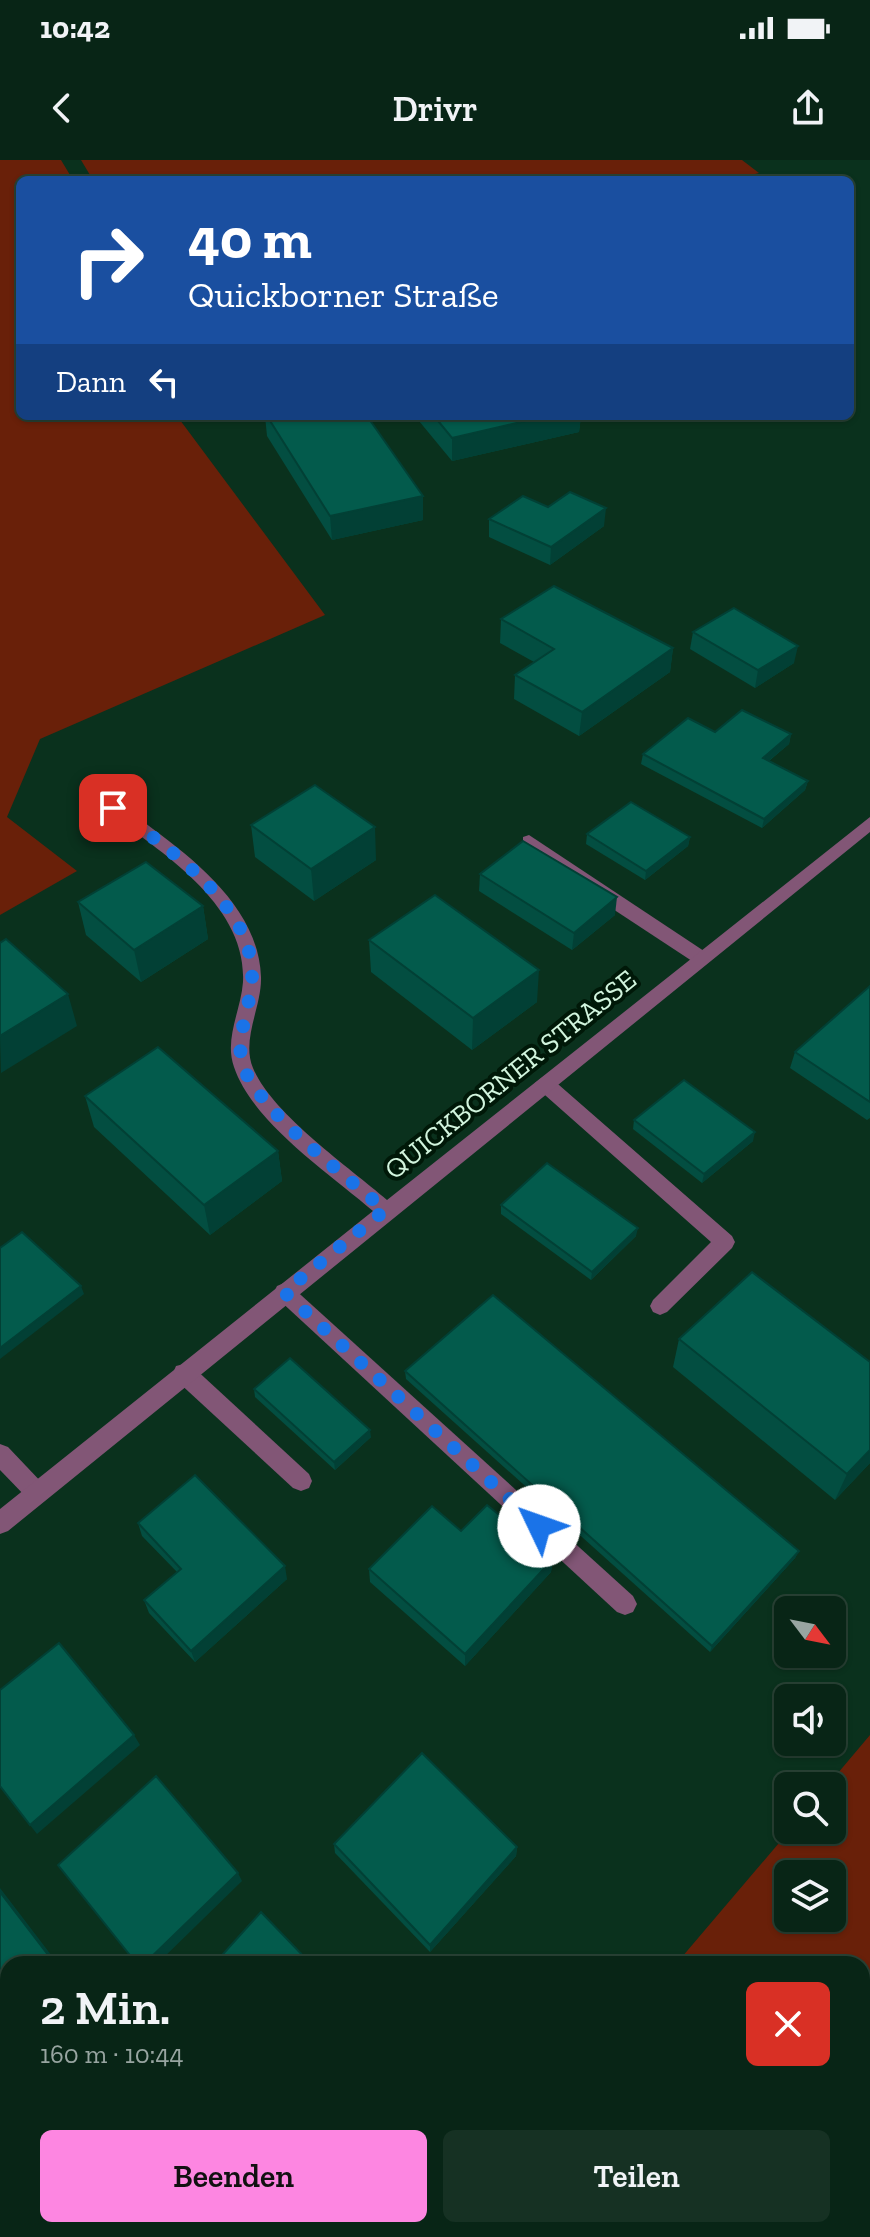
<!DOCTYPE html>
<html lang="de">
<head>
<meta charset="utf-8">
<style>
	:root { --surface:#082516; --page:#163123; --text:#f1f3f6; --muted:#98a5a1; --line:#294235; --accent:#fd86e1 }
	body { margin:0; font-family:"Zilla Slab",serif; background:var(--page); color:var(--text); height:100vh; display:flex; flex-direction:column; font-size:30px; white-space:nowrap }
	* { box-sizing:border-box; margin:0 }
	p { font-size:26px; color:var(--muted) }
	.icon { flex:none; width:44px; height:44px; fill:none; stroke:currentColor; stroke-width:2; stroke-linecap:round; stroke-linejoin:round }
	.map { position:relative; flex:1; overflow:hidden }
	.sheet { position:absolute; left:0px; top:1796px; width:870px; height:282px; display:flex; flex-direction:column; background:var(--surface); border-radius:24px 24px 0 0; box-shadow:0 2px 6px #0004,0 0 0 2px var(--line) }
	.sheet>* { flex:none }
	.top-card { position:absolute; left:16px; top:16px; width:838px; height:244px; border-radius:12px; box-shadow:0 2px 6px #0004,0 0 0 2px var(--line); background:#1a4fa0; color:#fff; overflow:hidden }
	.needle { width:52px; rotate:122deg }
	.controls { position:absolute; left:774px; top:1436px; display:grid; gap:16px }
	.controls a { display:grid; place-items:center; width:72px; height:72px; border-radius:12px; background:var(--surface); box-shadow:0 2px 6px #0004,0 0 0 2px var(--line); font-size:40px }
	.pin { position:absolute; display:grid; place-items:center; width:68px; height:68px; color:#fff; margin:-34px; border-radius:16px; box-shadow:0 4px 12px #0006 }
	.me { position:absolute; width:88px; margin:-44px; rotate:312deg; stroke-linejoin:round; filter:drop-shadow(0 0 6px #0008) }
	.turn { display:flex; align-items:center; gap:28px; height:168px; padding:0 40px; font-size:36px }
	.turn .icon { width:104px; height:104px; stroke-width:2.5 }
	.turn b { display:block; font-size:56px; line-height:68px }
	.then { display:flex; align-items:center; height:76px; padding:0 40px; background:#0003; gap:16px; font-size:30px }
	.round { display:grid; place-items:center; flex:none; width:84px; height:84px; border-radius:12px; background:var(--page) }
	.overview { display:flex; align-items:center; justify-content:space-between; height:136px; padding:0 40px }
	h1 { font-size:48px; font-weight:600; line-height:60px }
	.cta { display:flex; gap:16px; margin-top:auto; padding:16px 40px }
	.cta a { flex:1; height:92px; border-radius:12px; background:var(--accent); color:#111; font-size:32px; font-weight:600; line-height:92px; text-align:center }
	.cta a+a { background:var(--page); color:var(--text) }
	.status { display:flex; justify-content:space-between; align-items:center; height:56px; padding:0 40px; background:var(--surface); direction:ltr }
	.status svg { height:22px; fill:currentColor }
	header { display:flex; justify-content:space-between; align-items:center; height:104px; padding:0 40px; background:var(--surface); font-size:36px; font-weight:600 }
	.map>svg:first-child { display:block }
</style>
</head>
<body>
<div class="status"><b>10:42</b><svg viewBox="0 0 49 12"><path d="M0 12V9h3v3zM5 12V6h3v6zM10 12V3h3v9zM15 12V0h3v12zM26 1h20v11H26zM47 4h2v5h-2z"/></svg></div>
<header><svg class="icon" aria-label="back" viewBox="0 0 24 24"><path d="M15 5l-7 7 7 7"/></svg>Drivr<svg class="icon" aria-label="share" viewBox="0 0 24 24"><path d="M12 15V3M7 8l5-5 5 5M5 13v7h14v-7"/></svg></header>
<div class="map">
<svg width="870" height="2077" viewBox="0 0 870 2077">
	<rect width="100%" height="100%" fill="#0a311d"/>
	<g fill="#692009" fill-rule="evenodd">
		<polygon points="0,0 61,0 73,20 20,20 20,256 177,256 325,455 40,579 7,657 77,711 0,755"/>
		<polygon points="81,0 742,0 759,13 732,20 93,20"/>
		<path d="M870,1575V2077H445L450,2070H862V1804H676L790,1670H832V1626H827ZM832,1714V1758H788V1714Z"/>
	</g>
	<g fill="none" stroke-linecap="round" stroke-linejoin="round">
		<g fill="#825676" fill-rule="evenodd">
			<polygon points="529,675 707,793 710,798 707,803 695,803 584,730 523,685 523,677"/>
			<polygon points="544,916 551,918 732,1076 735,1082 732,1088 667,1152 660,1155 653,1152 650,1146 653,1140 711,1082 537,928 535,923"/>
			<polygon points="284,1123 291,1126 633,1436 637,1444 633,1452 625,1455 617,1452 277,1138 274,1132 277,1126"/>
			<polygon points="184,1204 192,1206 309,1314 312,1321 309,1328 301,1331 293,1328 176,1220 173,1213 176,1206"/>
			<polygon points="0,1284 8,1287 45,1326 48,1333 45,1340 37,1343 29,1340 0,1310"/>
		</g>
		<path fill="#825676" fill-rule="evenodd" d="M113,643C128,647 141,660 153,669C202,705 259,753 261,817C262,847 241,879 253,908C272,954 349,1007 387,1040L870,657V672L8,1371L0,1374V1349L373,1051C329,1013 253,963 234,907C224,879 241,850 243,822C247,745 162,692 107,652L105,648Z"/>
	</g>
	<g fill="#034e41">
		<polygon points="265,256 367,256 423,360 332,380 267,276"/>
		<polygon points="419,256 581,256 579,272 452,301 419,261"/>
		<polygon points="548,347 604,366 550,405 489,377 489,359"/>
		<polygon points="501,459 673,488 670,512 579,576 514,539 515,515 534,502 500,483"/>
		<polygon points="693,472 794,503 755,528 690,489"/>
		<polygon points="715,572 791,574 789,584 769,601 808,621 805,630 762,668 641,604 643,594"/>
		<polygon points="251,665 376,700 314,741 255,697"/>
		<polygon points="587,674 690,677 688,686 645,720 586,684"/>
		<polygon points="480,714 615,755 572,790 479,731"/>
		<polygon points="78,742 203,746 208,779 141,822 86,775"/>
		<polygon points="369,780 537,842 472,890 371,812"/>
		<polygon points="870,826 870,958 867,960 790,908 795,892"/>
		<polygon points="85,936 278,991 282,1021 210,1075 94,967"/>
		<polygon points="634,960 753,981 702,1023 633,969"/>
		<polygon points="501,1045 636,1076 591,1120 501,1054"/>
		<polygon points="679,1179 870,1202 870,1303 835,1340 673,1207"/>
		<polygon points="405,1211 799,1391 795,1398 710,1492 406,1219"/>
		<polygon points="254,1229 371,1277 335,1310 255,1237"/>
		<polygon points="138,1363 287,1419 195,1502 149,1453 144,1440 177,1412 142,1376"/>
		<polygon points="461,1371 553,1399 551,1412 465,1506 370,1422 369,1409"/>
		<polygon points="334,1684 517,1687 516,1696 430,1792 335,1693"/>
	</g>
	<g fill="#024035">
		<polygon points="547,256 581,256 579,272 452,301 452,278"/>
		<polygon points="423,336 423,360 332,380 330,356"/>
		<polygon points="606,348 604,366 550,405 551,387"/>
		<polygon points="798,486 794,503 755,528 758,510"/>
		<polygon points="673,488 670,512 579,576 582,552"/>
		<polygon points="791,574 789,584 761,607 763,598"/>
		<polygon points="808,621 805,630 762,668 764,659"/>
		<polygon points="375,667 376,700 314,741 311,709"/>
		<polygon points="690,677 688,686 645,720 646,711"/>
		<polygon points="617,737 615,755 572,790 574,773"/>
		<polygon points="203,746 208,779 141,822 134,790"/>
		<polygon points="539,810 537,842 472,890 473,858"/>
		<polygon points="68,834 77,866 1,913 0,876"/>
		<polygon points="755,972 753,981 702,1023 704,1014"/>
		<polygon points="278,991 282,1021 210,1075 204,1045"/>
		<polygon points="638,1068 636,1076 591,1120 592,1112"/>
		<polygon points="81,1126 84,1134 0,1199 0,1188"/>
		<polygon points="370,1270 371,1277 335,1310 334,1302"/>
		<polygon points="870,1290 870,1303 835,1340 847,1314"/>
		<polygon points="799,1391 795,1398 710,1492 712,1486"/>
		<polygon points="553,1399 551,1412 465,1506 465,1494"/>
		<polygon points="285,1406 287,1419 195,1502 191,1491"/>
		<polygon points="134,1575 140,1585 37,1674 30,1665"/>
		<polygon points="517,1687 516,1696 430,1792 430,1785"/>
		<polygon points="238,1713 242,1721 157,1804 144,1804"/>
		<polygon points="0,1728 58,1804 55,1804 0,1732"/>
		<polygon points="19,2070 29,2070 34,2077 24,2077"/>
	</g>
	<g fill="#035b4c" stroke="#024035" stroke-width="2">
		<polygon points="267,256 367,256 423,336 330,356"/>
		<polygon points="434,256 547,256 452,278"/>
		<polygon points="570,332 606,348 551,387 489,359 523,336 548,347"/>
		<polygon points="554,426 673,488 582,552 515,515 554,489 501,459"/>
		<polygon points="734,448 798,486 758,510 693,472"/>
		<polygon points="742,550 791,574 763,598 808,621 764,659 643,594 688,558 715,572"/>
		<polygon points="315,625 375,667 311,709 251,665"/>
		<polygon points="631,642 690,677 646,711 587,674"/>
		<polygon points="523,681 617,737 574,773 480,714"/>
		<polygon points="146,702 203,746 134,790 78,742"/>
		<polygon points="435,735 539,810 473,858 369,780"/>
		<polygon points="6,779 68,834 0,876 0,783"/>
		<polygon points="870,826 870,942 795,892"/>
		<polygon points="158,887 278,991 204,1045 85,936"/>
		<polygon points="684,920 755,972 704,1014 634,960"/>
		<polygon points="547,1003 638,1068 592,1112 501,1045"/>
		<polygon points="22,1072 81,1126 0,1188 0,1088"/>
		<polygon points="752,1112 870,1202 870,1290 847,1314 679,1179"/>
		<polygon points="493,1135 799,1391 712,1486 405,1211"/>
		<polygon points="290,1198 370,1270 334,1302 254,1229"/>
		<polygon points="195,1315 285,1406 191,1491 144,1440 181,1409 138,1363"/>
		<polygon points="487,1345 553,1399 465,1494 369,1409 432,1346 461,1371"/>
		<polygon points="59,1483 134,1575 30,1665 0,1626 0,1530"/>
		<polygon points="422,1593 517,1687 430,1785 334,1684"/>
		<polygon points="156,1616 238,1713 144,1804 137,1804 58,1705"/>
		<polygon points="0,1732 55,1804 8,1804 8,1950 0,1939"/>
		<polygon points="261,1752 311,1804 214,1804"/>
		<polygon points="3,2048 8,2055 8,2070 19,2070 24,2077 0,2077 0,2052"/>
	</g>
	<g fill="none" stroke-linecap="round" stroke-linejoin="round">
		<path stroke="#1a73e8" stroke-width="14" stroke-dasharray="0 25.2" d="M113,648C166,687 255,745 252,819C251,846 233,883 244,909C267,958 343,1013 385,1050L284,1132L539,1366"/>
	</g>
	<g text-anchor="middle" stroke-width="8" stroke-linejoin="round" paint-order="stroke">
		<g font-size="28" fill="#d2f5de" stroke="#001808">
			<text transform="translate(510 914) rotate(-39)" y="10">QUICKBORNER STRASSE</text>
		</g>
	</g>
</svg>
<div class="controls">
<a><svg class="needle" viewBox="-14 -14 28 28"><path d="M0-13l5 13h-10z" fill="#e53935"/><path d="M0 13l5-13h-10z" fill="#98a5a1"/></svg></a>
<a><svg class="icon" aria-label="sound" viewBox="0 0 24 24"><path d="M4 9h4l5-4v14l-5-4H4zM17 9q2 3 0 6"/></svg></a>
<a><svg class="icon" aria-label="search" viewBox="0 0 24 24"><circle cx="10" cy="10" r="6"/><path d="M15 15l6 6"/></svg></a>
<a><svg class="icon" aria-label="layers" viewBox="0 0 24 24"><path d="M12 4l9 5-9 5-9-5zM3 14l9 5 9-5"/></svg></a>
</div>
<div class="pin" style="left:113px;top:648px;background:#d93025"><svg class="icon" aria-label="arrive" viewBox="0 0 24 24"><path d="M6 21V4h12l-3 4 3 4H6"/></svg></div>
<svg class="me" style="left:539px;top:1366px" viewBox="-20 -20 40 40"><circle r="19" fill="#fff"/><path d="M0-13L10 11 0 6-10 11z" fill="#1a73e8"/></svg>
<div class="top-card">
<div class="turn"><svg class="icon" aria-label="right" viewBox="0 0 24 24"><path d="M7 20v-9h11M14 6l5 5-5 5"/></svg><div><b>40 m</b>Quickborner Straße</div></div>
<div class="then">Dann<svg class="icon" aria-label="left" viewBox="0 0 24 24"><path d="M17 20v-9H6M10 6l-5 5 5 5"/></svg></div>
</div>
<section class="sheet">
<div class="overview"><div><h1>2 Min.</h1><p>160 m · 10:44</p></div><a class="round" style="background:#d93025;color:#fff"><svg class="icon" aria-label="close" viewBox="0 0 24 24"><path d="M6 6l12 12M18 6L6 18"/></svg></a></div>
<div class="cta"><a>Beenden</a><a>Teilen</a></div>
</section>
</div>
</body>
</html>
